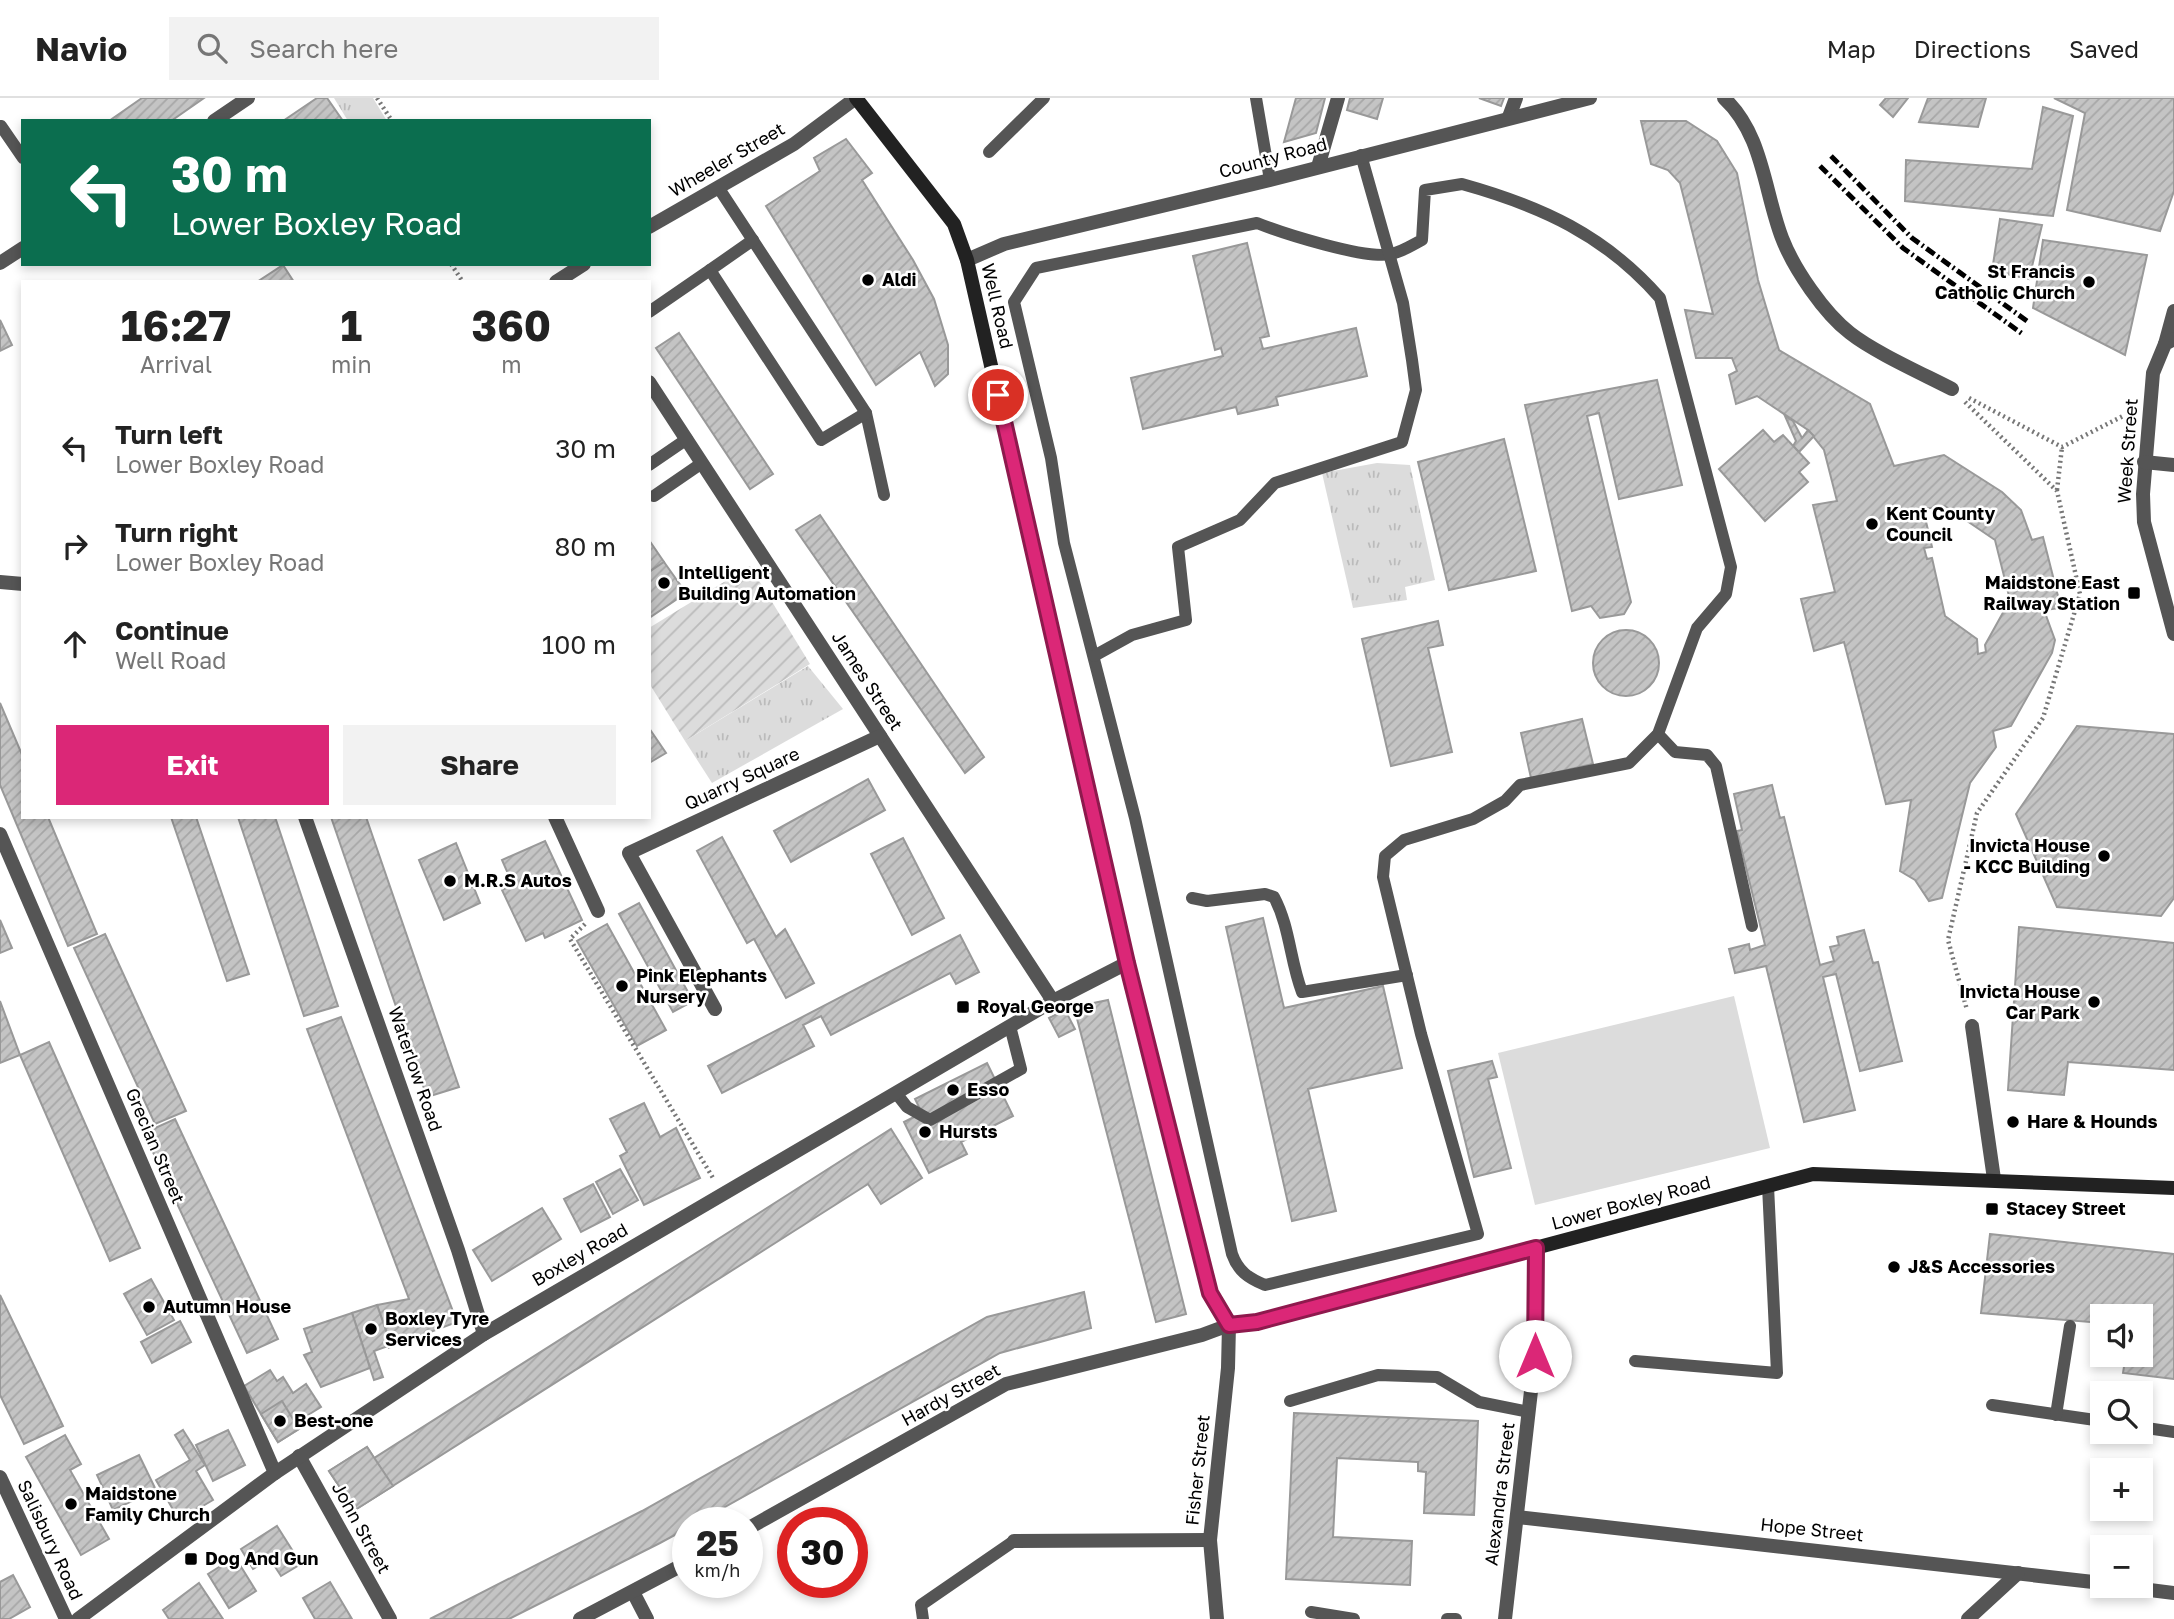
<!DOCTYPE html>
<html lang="en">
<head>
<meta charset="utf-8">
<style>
	:root { --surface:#fff; --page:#f2f2f2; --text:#222; --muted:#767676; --line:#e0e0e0; --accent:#db2777 }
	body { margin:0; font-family:"Golos Text",sans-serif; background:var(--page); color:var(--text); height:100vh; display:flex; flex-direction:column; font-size:26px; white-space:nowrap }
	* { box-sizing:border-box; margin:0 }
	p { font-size:23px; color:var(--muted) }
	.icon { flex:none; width:38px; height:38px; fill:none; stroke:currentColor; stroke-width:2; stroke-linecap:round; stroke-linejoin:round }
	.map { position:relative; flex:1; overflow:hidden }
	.sheet { position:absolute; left:21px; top:182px; width:630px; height:539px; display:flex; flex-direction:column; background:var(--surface); border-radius:0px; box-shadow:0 4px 10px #0003 }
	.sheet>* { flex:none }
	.guide { position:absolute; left:21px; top:21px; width:630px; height:147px; border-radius:0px; box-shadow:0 4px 10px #0003; background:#0b6e4f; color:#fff; overflow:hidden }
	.buttons { position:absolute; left:2090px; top:1206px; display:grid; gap:14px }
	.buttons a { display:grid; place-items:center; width:63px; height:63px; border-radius:0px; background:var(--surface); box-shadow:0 4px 10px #0003; font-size:35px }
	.speed { position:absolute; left:672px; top:1409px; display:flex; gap:14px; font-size:35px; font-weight:700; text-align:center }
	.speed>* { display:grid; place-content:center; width:91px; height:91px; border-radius:50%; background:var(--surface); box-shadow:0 4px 10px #0003; line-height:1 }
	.speed small { font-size:18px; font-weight:400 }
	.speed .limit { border:10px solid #d22; background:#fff; color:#111 }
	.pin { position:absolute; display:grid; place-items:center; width:60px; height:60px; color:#fff; margin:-30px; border:4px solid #fff; border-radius:50%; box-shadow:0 2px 7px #0007 }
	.me { position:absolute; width:77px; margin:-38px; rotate:0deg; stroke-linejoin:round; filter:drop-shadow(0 0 5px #0008) }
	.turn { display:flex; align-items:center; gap:24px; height:147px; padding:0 35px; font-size:32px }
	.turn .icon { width:91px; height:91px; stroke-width:2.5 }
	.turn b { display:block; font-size:49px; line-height:60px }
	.eta { display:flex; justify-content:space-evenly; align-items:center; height:119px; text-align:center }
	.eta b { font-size:42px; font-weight:700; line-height:49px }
	.cta { display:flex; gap:14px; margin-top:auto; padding:14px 35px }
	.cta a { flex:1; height:80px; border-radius:0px; background:var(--accent); color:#fff; font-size:28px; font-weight:700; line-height:80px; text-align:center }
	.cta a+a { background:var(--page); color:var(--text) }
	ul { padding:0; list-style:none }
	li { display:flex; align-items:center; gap:21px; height:98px; padding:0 35px }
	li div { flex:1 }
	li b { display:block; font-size:26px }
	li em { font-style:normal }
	header { display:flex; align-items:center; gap:42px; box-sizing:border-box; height:98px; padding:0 35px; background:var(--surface); border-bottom:2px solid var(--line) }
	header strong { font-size:33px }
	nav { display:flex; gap:38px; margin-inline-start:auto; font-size:24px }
	.search { width:490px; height:63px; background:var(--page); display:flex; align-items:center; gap:18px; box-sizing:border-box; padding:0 24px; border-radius:0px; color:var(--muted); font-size:26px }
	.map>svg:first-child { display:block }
</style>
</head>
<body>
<header>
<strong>Navio</strong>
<div class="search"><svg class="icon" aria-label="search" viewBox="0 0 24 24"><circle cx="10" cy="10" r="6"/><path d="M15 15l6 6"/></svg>Search here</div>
<nav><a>Map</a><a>Directions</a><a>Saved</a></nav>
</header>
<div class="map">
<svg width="2174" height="1521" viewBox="0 0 2174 1521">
	<defs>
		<pattern id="grass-tufts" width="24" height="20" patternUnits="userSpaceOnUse" patternTransform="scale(1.75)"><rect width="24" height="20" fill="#dcdcdc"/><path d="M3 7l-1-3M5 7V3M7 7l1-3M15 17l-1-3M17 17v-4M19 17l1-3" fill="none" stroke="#bbb"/></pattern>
		<pattern id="garden-furrows" width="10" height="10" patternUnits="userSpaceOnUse" patternTransform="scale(1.75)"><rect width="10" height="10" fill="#dcdcdc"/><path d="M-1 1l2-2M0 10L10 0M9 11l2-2" fill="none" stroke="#bbb"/></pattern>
		<pattern id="building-hatch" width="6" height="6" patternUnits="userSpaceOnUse" patternTransform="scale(1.75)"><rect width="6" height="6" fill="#c4c4c4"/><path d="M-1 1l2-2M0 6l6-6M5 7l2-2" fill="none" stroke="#a7a7a7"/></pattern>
	</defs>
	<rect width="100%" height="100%" fill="#fff"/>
	<g fill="url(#grass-tufts)">
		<polygon points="334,0 373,0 387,23 348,23"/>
		<polygon points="1377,365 1410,367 1435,482 1405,489 1407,502 1353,510 1322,375"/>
		<polygon points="808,568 843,611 712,685 685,643"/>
	</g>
	<polygon fill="url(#garden-furrows)" points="750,468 810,566 685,643 649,585 649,530"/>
	<polygon fill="#dcdcdc" points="1734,898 1770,1050 1535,1107 1498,955"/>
	<g fill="url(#building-hatch)" stroke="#999" stroke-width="2" fill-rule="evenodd">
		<polygon points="142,0 204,0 171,23 109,23"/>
		<polygon points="317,0 327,0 343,23 283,23"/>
		<polygon points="1296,0 1325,0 1316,35 1284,44"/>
		<polygon points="1350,0 1383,0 1377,21 1347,12"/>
		<polygon points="1479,0 1504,0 1501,8"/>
		<polygon points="1886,0 1908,0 1893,19 1880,7"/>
		<polygon points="1928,0 1986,0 1978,29 1919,24"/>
		<polygon points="2054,0 2174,0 2174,93 2160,133 2067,112 2085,15"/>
		<polygon points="2043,9 2073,18 2053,118 1905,103 1906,62 2032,71"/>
		<path d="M1641,23H1686L1717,43L1737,75L1758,182L1779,252L1870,306L1894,368L1944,357L2002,394L2021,412L2032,442L2043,439L2061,510L2044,512L2055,542L2052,555L2011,628L1993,633L1996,649L1970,685L1942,800L1929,803L1915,782L1900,773L1911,702L1886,706L1844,544L1814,553L1801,501L1835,494L1813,407L1837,403L1824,352L1808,332L1757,298L1736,306L1729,277L1737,273L1732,260H1696L1685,212L1713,216L1680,85L1668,72L1651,66ZM1945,408L1995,442L2010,502L1985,547L1986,554L1978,556L1977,541L1945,518L1932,460L1927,461L1924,450L1932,449L1923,411Z"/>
		<polygon points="846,41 872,75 862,82 913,162 934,201 948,247 948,276 935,288 920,254 876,287 766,108 820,73 814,60"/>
		<polygon points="2000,121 2042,127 2029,181 1992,173"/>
		<polygon points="2043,142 2147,157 2125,257 2033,210"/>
		<polygon points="1247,145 1269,238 1260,240 1263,251 1356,230 1367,278 1276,299 1278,307 1238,316 1236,309 1143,331 1131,280 1223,258 1221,250 1215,252 1193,158"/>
		<polygon points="283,167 294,184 257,184"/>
		<polygon points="0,222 12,247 0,253"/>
		<polygon points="679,235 773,376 750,391 656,250"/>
		<polygon points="1657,282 1682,387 1619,401 1599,315 1587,318 1631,504 1624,516 1600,520 1591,508 1572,513 1525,307"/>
		<polygon points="1785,318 1793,323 1802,340 1808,332 1814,338 1799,354 1793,348 1796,343"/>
		<polygon points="1763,332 1774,344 1783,337 1809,365 1799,374 1808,384 1765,423 1719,371"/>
		<polygon points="1504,341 1536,473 1449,492 1418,364"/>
		<polygon points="820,417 984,659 965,675 796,432"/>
		<polygon points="649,442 664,464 649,474"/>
		<polygon points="664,464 686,495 649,520 649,474"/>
		<polygon points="1438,523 1443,547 1428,550 1452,654 1391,668 1362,541"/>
		<circle cx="1626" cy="565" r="33"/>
		<polygon points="0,605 23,659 23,719 48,719 97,836 68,848 0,687"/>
		<polygon points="1582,621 1593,666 1531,680 1521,635"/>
		<polygon points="2077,628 2174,636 2174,800 2161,818 2057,809 2016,716"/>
		<polygon points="649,630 666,655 649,665"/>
		<polygon points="868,681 885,712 791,764 774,733"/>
		<polygon points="1772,687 1780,720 1784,719 1820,867 1834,863 1830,849 1839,847 1837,839 1864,832 1873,865 1878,864 1902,963 1860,973 1836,876 1823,879 1855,1012 1804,1024 1766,868 1735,875 1729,851 1749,846 1750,852 1765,847 1737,733 1742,732 1734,696"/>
		<polygon points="171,719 196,719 249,876 227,883"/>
		<polygon points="238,719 275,719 338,908 304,918"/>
		<polygon points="331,719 366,719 459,989 427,999"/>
		<polygon points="722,739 776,839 785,831 814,885 786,900 754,841 747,845 697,753"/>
		<polygon points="903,740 944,820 912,837 871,756"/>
		<polygon points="545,743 582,822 545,840 543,835 526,843 502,792 513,787 502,762"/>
		<polygon points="456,745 480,805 444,822 419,762"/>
		<polygon points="639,805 693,903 673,914 619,816"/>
		<polygon points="1263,820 1284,910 1383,888 1402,970 1308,991 1336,1113 1292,1123 1226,829"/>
		<polygon points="0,822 12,850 0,855"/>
		<polygon points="607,826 666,932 637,948 577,843"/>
		<polygon points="2019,829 2174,845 2174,972 2068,964 2064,997 2008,992"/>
		<polygon points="105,836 186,1013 155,1026 74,850"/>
		<polygon points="960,837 979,874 956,886 950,875 831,937 821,918 803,927 814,948 722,995 708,968"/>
		<polygon points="1108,902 1186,1216 1156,1224 1074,909"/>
		<polygon points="0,903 20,957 0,965"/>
		<polygon points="1065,912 1075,931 1059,939 1049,920"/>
		<polygon points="341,919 457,1224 388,1250 391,1247 377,1207 409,1201 307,931"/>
		<polygon points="49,944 140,1150 110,1163 20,957"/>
		<polygon points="1492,963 1497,979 1488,981 1511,1070 1474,1079 1448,973"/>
		<polygon points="987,965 1013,1018 961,1044 967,1056 929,1075 904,1024 922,1015 915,1001"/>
		<polygon points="644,1005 660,1039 676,1030 700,1080 644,1107 620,1058 627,1054 610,1021"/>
		<polygon points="175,1021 278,1241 247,1255 144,1035"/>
		<polygon points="891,1031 922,1080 881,1106 868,1086 355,1412 329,1373 367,1349 374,1360"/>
		<polygon points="620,1071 638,1102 613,1116 596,1084"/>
		<polygon points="593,1086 610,1119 581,1134 564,1101"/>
		<polygon points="542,1110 561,1141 492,1183 473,1152"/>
		<polygon points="1990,1136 2174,1156 2174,1281 2123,1275 2126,1256 2140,1256 2140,1218 2102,1218 2102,1225 1981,1215"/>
		<polygon points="151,1181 174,1222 147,1237 124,1196"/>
		<polygon points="1084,1194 1091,1230 1000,1255 698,1424 688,1424 688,1430 660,1445 509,1521 430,1521 642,1413 987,1219"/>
		<polygon points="0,1197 63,1328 24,1346 0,1297"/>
		<polygon points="377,1207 391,1247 374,1253 383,1279 374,1282 352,1215"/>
		<polygon points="352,1215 370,1270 321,1289 304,1257 312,1254 304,1231"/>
		<polygon points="180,1223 191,1244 152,1265 141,1244"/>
		<polygon points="270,1272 277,1283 283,1279 293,1295 306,1286 321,1309 295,1325 299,1331 278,1344 244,1288"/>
		<polygon points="282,1303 299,1331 278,1344 261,1316"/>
		<polygon points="1294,1315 1478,1323 1474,1417 1424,1415 1426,1374 1418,1373 1418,1364 1337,1360 1333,1439 1412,1443 1410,1487 1286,1481"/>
		<polygon points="183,1332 205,1367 196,1373 213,1402 179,1422 156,1382 190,1362 175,1337"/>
		<polygon points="228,1332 245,1367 213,1383 196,1347"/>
		<polygon points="65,1337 81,1366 70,1372 109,1441 81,1457 26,1359"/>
		<polygon points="367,1349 393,1388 355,1412 329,1373"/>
		<polygon points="139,1357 156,1392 113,1412 97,1377"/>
		<polygon points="277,1428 301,1466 281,1478 270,1461 253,1471 241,1451"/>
		<polygon points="235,1459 256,1493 229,1510 208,1476"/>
		<polygon points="13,1477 30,1509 9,1521 0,1521 0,1484"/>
		<polygon points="330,1484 352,1521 315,1521 303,1500"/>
		<polygon points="199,1485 223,1521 169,1521 163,1512"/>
	</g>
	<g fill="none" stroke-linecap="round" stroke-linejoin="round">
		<g stroke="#777" stroke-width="4.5" stroke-dasharray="2 3.5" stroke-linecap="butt">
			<polyline points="377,0 392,23"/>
			<polyline points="451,166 463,184"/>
			<polyline points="1969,300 2062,349 2123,318"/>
			<polyline points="1965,304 2057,393 2080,496 2043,620 1977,715 1948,842 1967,912"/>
			<polyline points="2057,392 2062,349"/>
			<polyline points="585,826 570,841 713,1080"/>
		</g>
		<g stroke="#555" stroke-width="12">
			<polyline points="1256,0 1270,82"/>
			<polyline points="1,28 23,60"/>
			<polyline points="989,54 1044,0"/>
			<path d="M1462,86C1541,108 1605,137 1660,200L1731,469L1726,496L1697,530L1658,636L1629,665L1520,687L1505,703L1473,721L1404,742L1385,758L1383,779L1421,936L1478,1136L1265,1187C1248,1180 1238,1173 1232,1156L1135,720L1064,445L1051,360L1014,204L1036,170L1257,125C1282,135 1366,162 1391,156C1402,154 1412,147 1422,142L1425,92Z"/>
			<polyline points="718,89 866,315 884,397"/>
			<polyline points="753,142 710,172 821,342 866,315"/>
			<polyline points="649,214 710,172"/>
			<polyline points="649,367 687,341"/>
			<polyline points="654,398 702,365"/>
			<polyline points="1094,558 1132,537 1186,522 1178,449 1240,422 1275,385 1402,344 1416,292 1412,262 1403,205 1361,57"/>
			<polyline points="1658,636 1675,654 1707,657 1716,668 1752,828"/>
			<path d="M1192,800L1207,803L1265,796L1274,799C1290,829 1290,863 1302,894L1407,877"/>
			<polyline points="896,995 907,1009 930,1022 1021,971 1010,928"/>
			<polyline points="1635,1263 1777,1275 1768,1088"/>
			<polyline points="1290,1303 1378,1277 1437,1279 1479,1304 1529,1314"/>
			<polyline points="1992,1307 2102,1323"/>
			<polyline points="2056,1317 2070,1228"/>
			<polyline points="2140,1329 2174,1334"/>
			<polyline points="1311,1514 1354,1521"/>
			<polyline points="923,1521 921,1507 1014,1443"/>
			<polyline points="1447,1521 1456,1521"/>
		</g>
		<g stroke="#555" stroke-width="14">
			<polyline points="1509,19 1516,0"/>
			<polyline points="1318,69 1338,0"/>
			<polyline points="2165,246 2174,213"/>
		</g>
		<g stroke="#555" stroke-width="14">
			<path d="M1724,0C1763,36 1764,93 1782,140C1794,171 1824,215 1850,235C1874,254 1923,276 1952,291"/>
			<polyline points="214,23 248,0"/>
			<polyline points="649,129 794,46 856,0"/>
			<polyline points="967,162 1004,146 1270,82 1590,0"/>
			<polyline points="0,165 23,150"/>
			<polyline points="556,184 584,166"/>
			<polyline points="2174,241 2165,246 2153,275 2143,396 2144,424 2174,536"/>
			<polyline points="649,284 1053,903"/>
			<polyline points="2144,364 2174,367"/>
			<polyline points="0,484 23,486"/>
			<polyline points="305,719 458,1152 484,1236"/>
			<polyline points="555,719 598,813"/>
			<polyline points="0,736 275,1375"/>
			<polyline points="715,911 629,755 880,638"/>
			<polyline points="1972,928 1994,1081"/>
			<polyline points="299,1358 390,1521"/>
			<polyline points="0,1379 66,1521"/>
			<polyline points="1517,1419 2102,1485"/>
			<polyline points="747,1431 1006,1286 1202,1237 1229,1227 1228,1270 1210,1442 1217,1521"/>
			<polyline points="1014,1443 1210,1442"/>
			<polyline points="2118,1488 2174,1495"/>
			<polyline points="633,1494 647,1521"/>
			<polyline points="580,1521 688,1464"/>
			<polyline points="1505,1521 1535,1258 1536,1150"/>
			<polyline points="1968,1521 2018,1475"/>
		</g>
		<polyline stroke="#555" stroke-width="14" points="78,1521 275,1375 484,1236 1053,903 1127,865"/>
		<polyline stroke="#222" stroke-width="14" points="856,0 954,126 967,162 1127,865 1210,1195 1229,1227 1257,1224 1813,1076 2174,1090"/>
		<g stroke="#000" stroke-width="5" stroke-dasharray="10 3.5 2 3.5" stroke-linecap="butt">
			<polyline points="1831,58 1912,140 2027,223"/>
			<polyline points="1820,68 1903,150 2024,237"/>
		</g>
	</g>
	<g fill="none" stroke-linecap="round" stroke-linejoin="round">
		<g stroke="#8e194d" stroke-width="18">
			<polyline id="route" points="998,297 1127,865 1210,1195 1229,1227 1257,1224 1536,1150 1535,1258"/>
		</g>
		<use href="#route" stroke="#db2777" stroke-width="12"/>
	</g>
	<g fill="#000" stroke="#fff" stroke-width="2.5">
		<circle cx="868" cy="182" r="7"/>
		<circle cx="2089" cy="184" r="7"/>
		<circle cx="1872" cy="426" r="7"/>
		<circle cx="664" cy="485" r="7"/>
		<rect x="2127" y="488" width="14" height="14" rx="3.5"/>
		<circle cx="2104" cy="758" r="7"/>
		<circle cx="450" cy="783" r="7"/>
		<circle cx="622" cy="888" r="7"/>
		<circle cx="2094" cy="904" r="7"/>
		<rect x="956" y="902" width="14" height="14" rx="3.5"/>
		<circle cx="953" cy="992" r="7"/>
		<circle cx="2013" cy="1024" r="7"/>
		<circle cx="925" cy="1034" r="7"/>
		<rect x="1985" y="1104" width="14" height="14" rx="3.5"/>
		<circle cx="1894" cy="1169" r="7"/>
		<circle cx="149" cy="1209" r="7"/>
		<circle cx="371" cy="1231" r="7"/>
		<circle cx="280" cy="1323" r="7"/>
		<circle cx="71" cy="1406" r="7"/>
		<rect x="184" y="1454" width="14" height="14" rx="3.5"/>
	</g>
	<g text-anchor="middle" stroke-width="5" stroke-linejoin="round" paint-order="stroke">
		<g font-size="18" fill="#000" stroke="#fff">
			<text transform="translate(1273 60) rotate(-15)" y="6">County Road</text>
			<text transform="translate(727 62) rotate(-30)" y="6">Wheeler Street</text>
			<text transform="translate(997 208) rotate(77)" y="6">Well Road</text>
			<text transform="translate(2128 353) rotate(-86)" y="6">Week Street</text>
			<text transform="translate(867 583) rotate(57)" y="6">James Street</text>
			<text transform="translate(742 681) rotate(-25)" y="6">Quarry Square</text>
			<text transform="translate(415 971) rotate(71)" y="6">Waterlow Road</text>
			<text transform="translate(155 1048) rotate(67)" y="6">Grecian Street</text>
			<text transform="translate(1631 1105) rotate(-15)" y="6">Lower Boxley Road</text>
			<text transform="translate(580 1157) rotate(-30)" y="6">Boxley Road</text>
			<text transform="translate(951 1297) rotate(-29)" y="6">Hardy Street</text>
			<text transform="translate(1198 1372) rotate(-84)" y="6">Fisher Street</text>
			<text transform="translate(1500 1396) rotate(-83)" y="6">Alexandra Street</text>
			<text transform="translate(361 1430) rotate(61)" y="6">John Street</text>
			<text transform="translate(1812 1432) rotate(6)" y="6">Hope Street</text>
			<text transform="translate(50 1442) rotate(65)" y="6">Salisbury Road</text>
		</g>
		<g font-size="18" font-weight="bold" fill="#000" stroke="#fff" text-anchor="start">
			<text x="2075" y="180" text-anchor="end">St Francis<tspan x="2075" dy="21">Catholic Church</tspan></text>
			<text x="882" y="188">Aldi</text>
			<text x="1886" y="422">Kent County<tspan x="1886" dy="21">Council</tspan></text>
			<text x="678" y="481">Intelligent<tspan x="678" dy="21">Building Automation</tspan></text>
			<text x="2120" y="491" text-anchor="end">Maidstone East<tspan x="2120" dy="21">Railway Station</tspan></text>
			<text x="2090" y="754" text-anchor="end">Invicta House<tspan x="2090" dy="21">- KCC Building</tspan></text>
			<text x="464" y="789">M.R.S Autos</text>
			<text x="636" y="884">Pink Elephants<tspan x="636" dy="21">Nursery</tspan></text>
			<text x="2080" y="900" text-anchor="end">Invicta House<tspan x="2080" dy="21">Car Park</tspan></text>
			<text x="977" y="915">Royal George</text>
			<text x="967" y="998">Esso</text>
			<text x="2027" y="1030">Hare &amp; Hounds</text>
			<text x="939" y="1040">Hursts</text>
			<text x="2006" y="1117">Stacey Street</text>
			<text x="1908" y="1175">J&amp;S Accessories</text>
			<text x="163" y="1215">Autumn House</text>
			<text x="385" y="1227">Boxley Tyre<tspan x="385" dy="21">Services</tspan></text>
			<text x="294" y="1329">Best-one</text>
			<text x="85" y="1402">Maidstone<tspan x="85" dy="21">Family Church</tspan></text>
			<text x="205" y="1467">Dog And Gun</text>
		</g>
	</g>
</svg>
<div class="buttons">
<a><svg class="icon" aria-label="sound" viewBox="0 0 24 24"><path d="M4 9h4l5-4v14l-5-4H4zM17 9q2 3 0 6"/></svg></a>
<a><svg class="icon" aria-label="search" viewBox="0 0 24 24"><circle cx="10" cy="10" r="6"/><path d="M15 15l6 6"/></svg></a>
<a>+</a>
<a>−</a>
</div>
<div class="speed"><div>25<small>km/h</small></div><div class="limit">30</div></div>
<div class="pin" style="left:998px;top:297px;background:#d93025"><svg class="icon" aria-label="arrive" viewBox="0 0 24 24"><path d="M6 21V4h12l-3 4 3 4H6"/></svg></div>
<svg class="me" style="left:1535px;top:1258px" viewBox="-20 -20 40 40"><circle r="19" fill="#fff"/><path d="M0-13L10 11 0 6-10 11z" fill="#db2777"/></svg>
<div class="guide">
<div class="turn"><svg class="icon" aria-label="left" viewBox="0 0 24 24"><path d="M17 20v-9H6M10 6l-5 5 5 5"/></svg><div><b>30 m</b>Lower Boxley Road</div></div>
</div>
<section class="sheet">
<div class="eta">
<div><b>16:27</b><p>Arrival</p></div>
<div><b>1</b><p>min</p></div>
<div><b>360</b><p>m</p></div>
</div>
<ul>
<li><svg class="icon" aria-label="left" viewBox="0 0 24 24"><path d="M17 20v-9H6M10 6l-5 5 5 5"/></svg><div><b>Turn left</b><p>Lower Boxley Road</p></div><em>30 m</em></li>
<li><svg class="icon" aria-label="right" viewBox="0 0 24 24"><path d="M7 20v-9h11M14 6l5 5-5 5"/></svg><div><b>Turn right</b><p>Lower Boxley Road</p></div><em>80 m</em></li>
<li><svg class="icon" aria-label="ahead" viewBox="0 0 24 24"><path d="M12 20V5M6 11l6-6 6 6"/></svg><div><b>Continue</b><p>Well Road</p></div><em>100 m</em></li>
</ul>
<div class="cta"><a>Exit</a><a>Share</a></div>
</section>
</div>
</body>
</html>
